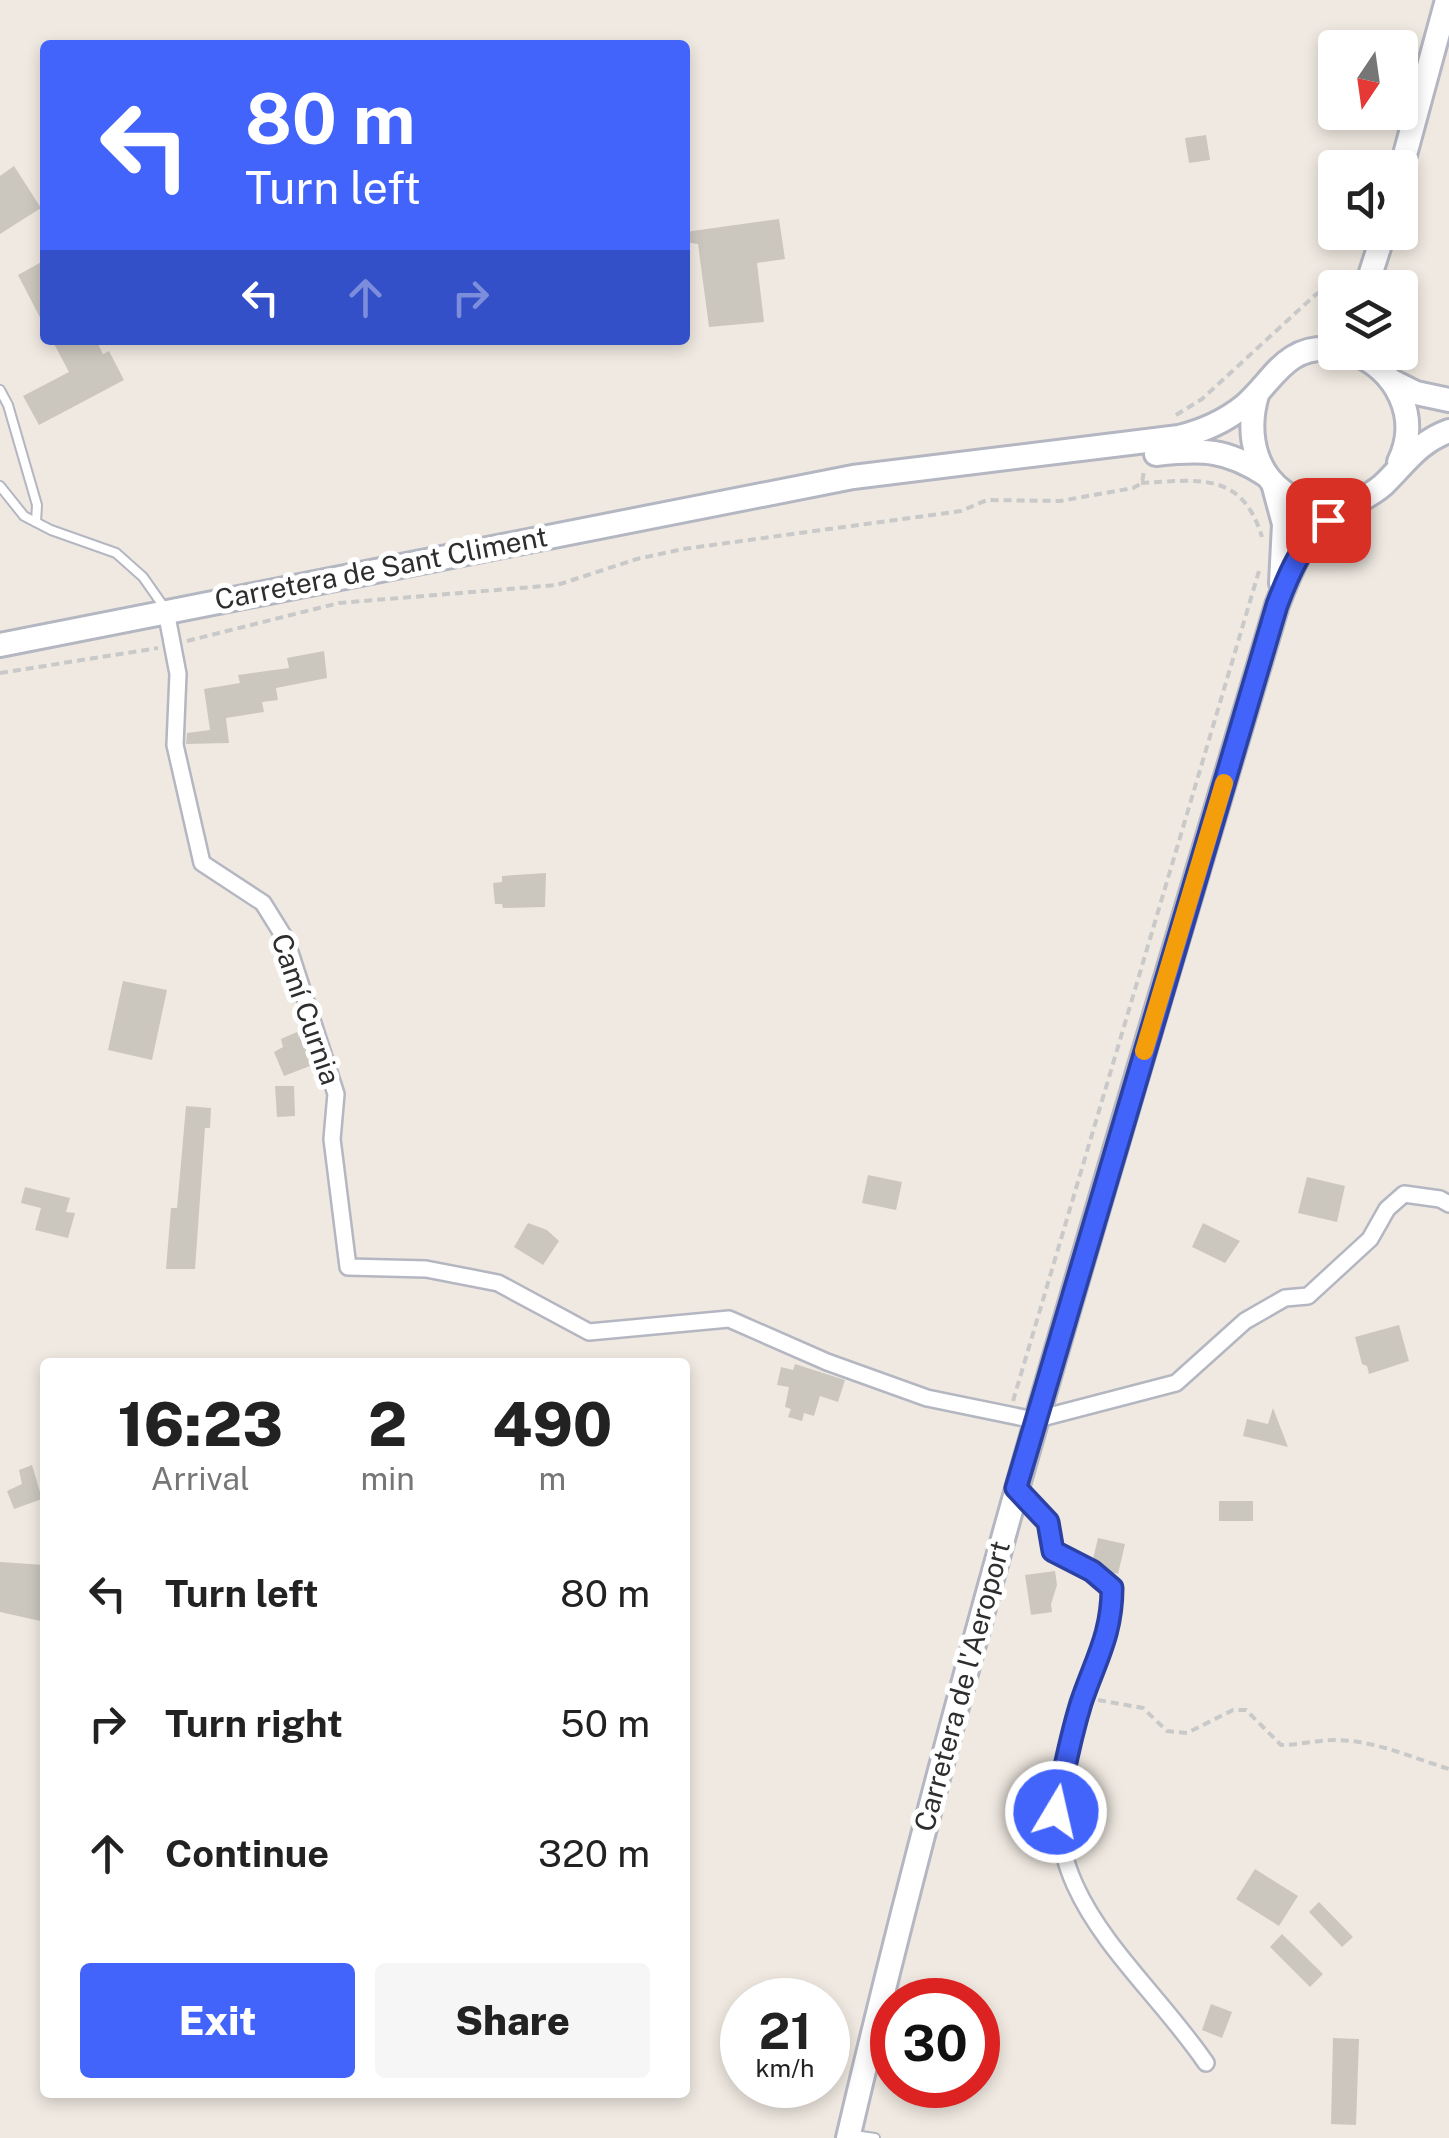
<!DOCTYPE html>
<html lang="en">
<head>
<meta charset="utf-8">
<style>
	:root { --surface:#fff; --page:#f6f6f6; --text:#222; --muted:#767676; --accent:#4264fb }
	body { margin:0; font-family:"Public Sans",sans-serif; background:var(--page); color:var(--text); height:100vh; display:flex; flex-direction:column; font-size:38px; white-space:nowrap }
	* { box-sizing:border-box; margin:0 }
	p { font-size:32px; color:var(--muted) }
	.icon { flex:none; width:55px; height:55px; fill:none; stroke:currentColor; stroke-width:2; stroke-linecap:round; stroke-linejoin:round }
	.map { position:relative; flex:1; overflow:hidden }
	.panel { position:absolute; left:40px; top:1358px; width:650px; height:740px; display:flex; flex-direction:column; background:var(--surface); border-radius:10px; box-shadow:0 5px 15px #0003 }
	.panel>* { flex:none }
	.guide { position:absolute; left:40px; top:40px; width:650px; height:305px; border-radius:10px; box-shadow:0 5px 15px #0003; background:#4264fb; color:#fff; overflow:hidden }
	.needle { width:65px; rotate:193deg }
	.tools { position:absolute; left:1318px; top:30px; display:grid; gap:20px }
	.tools a { display:grid; place-items:center; width:100px; height:100px; border-radius:10px; background:var(--surface); box-shadow:0 5px 15px #0003; font-size:50px }
	.speed { position:absolute; left:720px; top:1978px; display:flex; gap:20px; font-size:50px; font-weight:700; text-align:center }
	.speed>* { display:grid; place-content:center; width:130px; height:130px; border-radius:50%; background:var(--surface); box-shadow:0 5px 15px #0003; line-height:1 }
	.speed small { font-size:25px; font-weight:400 }
	.speed .limit { border:15px solid #d22; background:#fff; color:#111 }
	.pin { position:absolute; display:grid; place-items:center; width:85px; height:85px; color:#fff; margin:-42px; border-radius:20px; box-shadow:0 5px 15px #0006 }
	.me { position:absolute; width:110px; margin:-55px; rotate:9deg; stroke-linejoin:round; filter:drop-shadow(0 0 8px #0008) }
	.turn { display:flex; align-items:center; gap:35px; height:210px; padding:0 40px; font-size:45px }
	.turn .icon { width:130px; height:130px; stroke-width:2.5 }
	.turn b { display:block; font-size:70px; line-height:85px }
	.lanes { display:flex; align-items:center; height:95px; padding:0 40px; background:#0003; justify-content:center; gap:50px; direction:ltr }
	.lanes .off { opacity:.35 }
	.eta { display:flex; justify-content:space-evenly; align-items:center; height:170px; text-align:center }
	.eta b { font-size:60px; font-weight:800; line-height:70px }
	.cta { display:flex; gap:20px; margin-top:auto; padding:20px 40px }
	.cta a { flex:1; height:115px; border-radius:10px; background:var(--accent); color:#fff; font-size:40px; font-weight:800; line-height:115px; text-align:center }
	.cta a+a { background:var(--page); color:var(--text) }
	ul { padding:0; list-style:none }
	li { display:flex; align-items:center; gap:30px; height:130px; padding:0 40px }
	li div { flex:1 }
	li b { display:block; font-size:38px }
	li em { font-style:normal }
	.map>svg:first-child { display:block }
</style>
</head>
<body>
<div class="map">
<svg width="1449" height="2138" viewBox="0 0 1449 2138">
	<rect width="100%" height="100%" fill="#efe9e1"/>
	<g fill="#cbc7bf">
		<polygon points="1206,135 1210,160 1189,163 1185,138"/>
		<polygon points="14,166 41,208 0,234 0,176"/>
		<polygon points="779,219 785,259 757,263 764,322 709,327 698,244 685,242 685,232"/>
		<polygon points="45,260 45,327 18,275"/>
		<polygon points="52,340 96,340 103,354 109,351 124,380 39,425 23,396 69,372"/>
		<polygon points="324,651 327,678 276,688 278,700 262,702 264,712 226,718 229,743 186,744 187,733 210,730 204,689 240,683 238,675 289,668 287,658"/>
		<polygon points="546,873 545,907 503,908 502,904 495,904 493,883 502,882 502,876"/>
		<polygon points="123,981 167,990 152,1060 108,1050"/>
		<polygon points="297,1032 299,1037 305,1035 315,1064 284,1076 274,1052 283,1047 281,1039"/>
		<polygon points="275,1086 294,1086 295,1116 277,1117"/>
		<polygon points="186,1106 211,1108 210,1128 205,1128 195,1269 166,1269 171,1208 177,1208"/>
		<polygon points="868,1175 902,1182 896,1210 862,1203"/>
		<polygon points="1307,1177 1345,1186 1337,1222 1298,1213"/>
		<polygon points="25,1187 70,1198 66,1212 75,1213 68,1238 35,1230 41,1208 21,1203"/>
		<polygon points="528,1223 547,1230 559,1241 543,1265 514,1247"/>
		<polygon points="1203,1223 1240,1241 1225,1263 1192,1247"/>
		<polygon points="1399,1325 1409,1361 1369,1374 1367,1366 1362,1364 1355,1337"/>
		<polygon points="795,1364 845,1380 838,1402 820,1396 814,1416 804,1413 802,1421 788,1417 791,1409 785,1407 789,1387 777,1385 781,1367 793,1370"/>
		<polygon points="1273,1408 1288,1447 1243,1436 1247,1419 1268,1424"/>
		<polygon points="32,1465 42,1499 14,1509 7,1491 22,1484 19,1470"/>
		<rect x="1219" y="1501" width="34" height="20"/>
		<polygon points="1098,1538 1125,1544 1118,1574 1109,1572 1093,1559"/>
		<polygon points="0,1562 45,1565 45,1622 0,1612"/>
		<polygon points="1055,1571 1057,1585 1051,1604 1052,1612 1031,1615 1025,1575"/>
		<polygon points="1255,1869 1298,1896 1279,1926 1236,1899"/>
		<polygon points="1319,1902 1353,1937 1342,1947 1309,1912"/>
		<polygon points="1282,1934 1323,1974 1310,1987 1270,1947"/>
		<polygon points="1211,2004 1232,2012 1222,2038 1202,2030"/>
		<polygon points="1333,2038 1359,2039 1356,2125 1331,2124"/>
	</g>
	<g fill="none" stroke-linecap="round" stroke-linejoin="round">
		<g stroke="#b4b7c1" stroke-width="12">
			<g id="service">
				<polyline points="0,390 8,405 37,505 36,522"/>
				<polyline points="0,486 24,516 51,530 116,553 143,577 164,607"/>
				<polyline points="854,2135 875,2138"/>
			</g>
		</g>
		<g stroke="#b4b7c1" stroke-width="20">
			<g id="minor">
				<polyline points="166,611 178,674 175,745 202,863 263,903 286,940 336,1094 332,1139 348,1267 426,1269 498,1283 589,1332 729,1319 827,1362 927,1398 1034,1420 1176,1383 1245,1321 1285,1298 1308,1296 1370,1239 1387,1209 1404,1194 1440,1199 1449,1204"/>
				<path d="M1016,1488L1049,1522L1053,1551L1092,1571L1112,1589C1112,1634 1098,1658 1083,1698C1077,1715 1072,1733 1067,1750C1026,1891 1136,1961 1206,2063"/>
			</g>
		</g>
		<g stroke="#b4b7c1" stroke-width="28">
			<g id="secondary">
				<polyline points="1400,173 1447,0"/>
				<polyline points="1366,288 1384,232"/>
				<path d="M1352,352C1397,370 1421,417 1399,462"/>
				<polyline points="1394,382 1416,393 1449,400"/>
				<path d="M1257,395C1238,460 1279,518 1350,503"/>
				<path d="M1156,454C1203,449 1226,449 1266,475"/>
				<polyline points="1273,483 1284,524 1281,583"/>
				<path d="M0,645L853,477L1179,437C1203,431 1224,422 1244,406C1274,381 1284,344 1335,349"/>
				<path d="M848,2138C969,1621 1126,1114 1277,605C1289,574 1302,539 1329,518C1346,506 1367,499 1383,485C1405,464 1418,442 1449,431"/>
			</g>
		</g>
		<g stroke="#c9c9c9" stroke-width="4" stroke-dasharray="8 5" stroke-linecap="butt">
			<polyline points="1176,415 1202,399 1314,296 1349,273"/>
			<path d="M1141,483C1199,480 1242,471 1262,537"/>
			<polyline points="187,641 339,603 557,585 637,559 683,549 961,511 987,500 1060,501 1133,488 1142,483 1144,471"/>
			<polyline points="0,673 158,648"/>
			<polyline points="1013,1401 1259,571"/>
			<path d="M1098,1700L1143,1708L1167,1731L1187,1733L1233,1710H1246L1281,1745C1299,1745 1317,1740 1335,1740C1374,1740 1413,1758 1449,1769"/>
		</g>
		<use href="#service" stroke="#fff" stroke-width="8"/>
		<use href="#minor" stroke="#fff" stroke-width="15"/>
		<use href="#secondary" stroke="#fff" stroke-width="22"/>
	</g>
	<g fill="none" stroke-linecap="round" stroke-linejoin="round">
		<g stroke="#2b41a3" stroke-width="25">
			<path id="route" d="M1056,1812C1063,1774 1070,1739 1081,1703C1095,1661 1112,1635 1112,1588L1092,1571L1053,1551L1048,1522L1016,1488L1277,605C1289,573 1302,543 1328,520"/>
		</g>
		<use href="#route" stroke="#4264fb" stroke-width="18"/>
		<polyline stroke="#f59e0b" stroke-width="18" points="1144,1051 1224,783"/>
	</g>
	<g text-anchor="middle" stroke-width="10" stroke-linejoin="round" paint-order="stroke">
		<g font-size="28" fill="#2e2e2e" stroke="#fff">
			<text transform="translate(381 568) rotate(-11)" y="10">Carretera de Sant Climent</text>
			<text transform="translate(306 1009) rotate(71)" y="10">Camí Curnia</text>
			<text transform="translate(962 1686) rotate(-75)" y="10">Carretera de l'Aeroport</text>
		</g>
	</g>
</svg>
<div class="tools">
<a><svg class="needle" viewBox="-14 -14 28 28"><path d="M0-13l5 13h-10z" fill="#e53935"/><path d="M0 13l5-13h-10z" fill="#767676"/></svg></a>
<a><svg class="icon" aria-label="sound" viewBox="0 0 24 24"><path d="M4 9h4l5-4v14l-5-4H4zM17 9q2 3 0 6"/></svg></a>
<a><svg class="icon" aria-label="layers" viewBox="0 0 24 24"><path d="M12 4l9 5-9 5-9-5zM3 14l9 5 9-5"/></svg></a>
</div>
<div class="speed"><div>21<small>km/h</small></div><div class="limit">30</div></div>
<div class="pin" style="left:1328px;top:520px;background:#d93025"><svg class="icon" aria-label="arrive" viewBox="0 0 24 24"><path d="M6 21V4h12l-3 4 3 4H6"/></svg></div>
<svg class="me" style="left:1056px;top:1812px" viewBox="-20 -20 40 40"><circle r="17" fill="#4264fb" stroke="#fff" stroke-width="3"/><path d="M0-11L8 9 0 5-8 9z" fill="#fff"/></svg>
<div class="guide">
<div class="turn"><svg class="icon" aria-label="left" viewBox="0 0 24 24"><path d="M17 20v-9H6M10 6l-5 5 5 5"/></svg><div><b>80 m</b>Turn left</div></div>
<div class="lanes"><svg class="icon" aria-label="left" viewBox="0 0 24 24"><path d="M17 20v-9H6M10 6l-5 5 5 5"/></svg><svg class="icon off" aria-label="ahead" viewBox="0 0 24 24"><path d="M12 20V5M6 11l6-6 6 6"/></svg><svg class="icon off" aria-label="right" viewBox="0 0 24 24"><path d="M7 20v-9h11M14 6l5 5-5 5"/></svg></div>
</div>
<section class="panel">
<div class="eta">
<div><b>16:23</b><p>Arrival</p></div>
<div><b>2</b><p>min</p></div>
<div><b>490</b><p>m</p></div>
</div>
<ul>
<li><svg class="icon" aria-label="left" viewBox="0 0 24 24"><path d="M17 20v-9H6M10 6l-5 5 5 5"/></svg><div><b>Turn left</b></div><em>80 m</em></li>
<li><svg class="icon" aria-label="right" viewBox="0 0 24 24"><path d="M7 20v-9h11M14 6l5 5-5 5"/></svg><div><b>Turn right</b></div><em>50 m</em></li>
<li><svg class="icon" aria-label="ahead" viewBox="0 0 24 24"><path d="M12 20V5M6 11l6-6 6 6"/></svg><div><b>Continue</b></div><em>320 m</em></li>
</ul>
<div class="cta"><a>Exit</a><a>Share</a></div>
</section>
</div>
</body>
</html>
